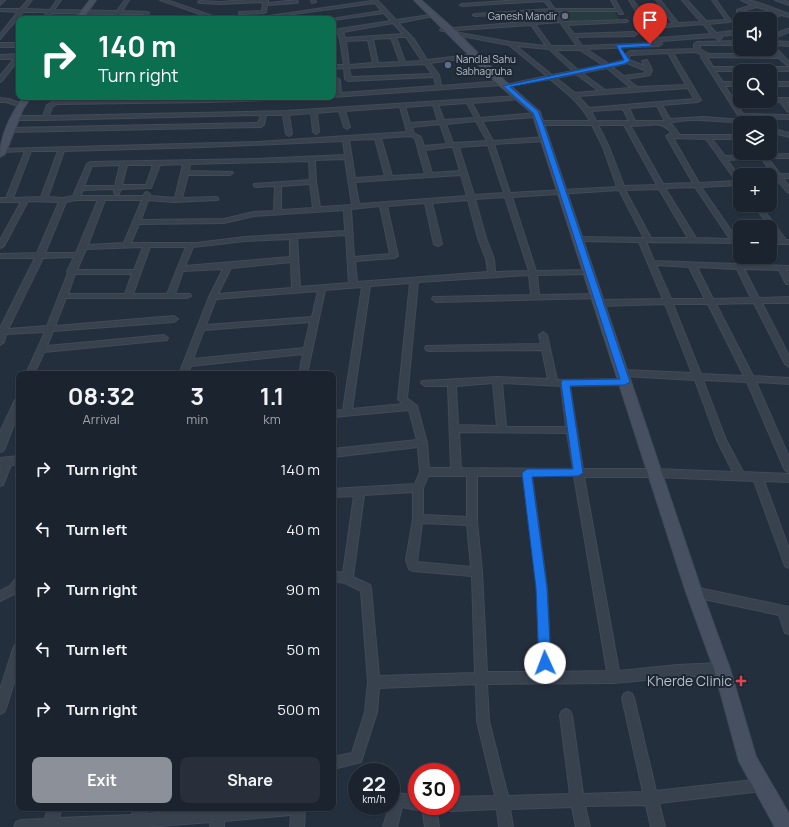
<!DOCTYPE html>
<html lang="en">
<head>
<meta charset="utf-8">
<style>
	:root { --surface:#1b232e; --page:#282f3a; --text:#f1f3f6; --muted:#a0a4aa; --line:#39404a; --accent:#8c9099 }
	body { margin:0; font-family:Manrope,sans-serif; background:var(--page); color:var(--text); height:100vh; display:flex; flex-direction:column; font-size:15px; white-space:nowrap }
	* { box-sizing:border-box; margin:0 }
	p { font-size:13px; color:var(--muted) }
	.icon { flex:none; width:22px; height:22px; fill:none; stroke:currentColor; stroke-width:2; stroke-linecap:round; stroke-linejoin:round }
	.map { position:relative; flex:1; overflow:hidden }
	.side { position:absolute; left:16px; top:371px; width:320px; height:440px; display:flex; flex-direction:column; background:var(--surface); border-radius:8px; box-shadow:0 1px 3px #0004,0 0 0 1px var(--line) }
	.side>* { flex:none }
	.banner { position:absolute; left:16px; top:16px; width:320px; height:84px; border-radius:8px; box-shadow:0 1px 3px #0004,0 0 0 1px var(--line); background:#0b6e4f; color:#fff; overflow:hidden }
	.buttons { position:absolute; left:733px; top:12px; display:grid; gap:8px }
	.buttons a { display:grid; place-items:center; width:44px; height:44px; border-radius:8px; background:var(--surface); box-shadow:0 1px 3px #0004,0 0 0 1px var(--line); font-size:20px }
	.speed { position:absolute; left:348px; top:763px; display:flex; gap:8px; font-size:20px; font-weight:700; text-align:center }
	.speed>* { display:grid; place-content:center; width:52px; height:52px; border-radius:50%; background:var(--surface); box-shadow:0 1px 3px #0004,0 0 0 1px var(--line); line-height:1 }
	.speed small { font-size:10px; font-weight:400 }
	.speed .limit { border:6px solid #d22; background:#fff; color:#111 }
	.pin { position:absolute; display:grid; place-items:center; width:34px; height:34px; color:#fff; margin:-41px -17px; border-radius:50% 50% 50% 0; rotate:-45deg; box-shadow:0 0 4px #0007 }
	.pin .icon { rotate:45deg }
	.me { position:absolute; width:44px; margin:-22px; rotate:358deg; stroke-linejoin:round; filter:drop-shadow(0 0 3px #0008) }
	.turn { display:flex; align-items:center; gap:14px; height:84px; padding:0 16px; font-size:18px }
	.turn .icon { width:52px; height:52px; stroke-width:2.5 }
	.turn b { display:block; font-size:28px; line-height:34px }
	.eta { display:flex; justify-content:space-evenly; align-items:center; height:68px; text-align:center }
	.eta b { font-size:24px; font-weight:700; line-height:28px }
	.action { display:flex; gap:8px; margin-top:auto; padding:8px 16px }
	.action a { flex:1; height:46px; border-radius:8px; background:var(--accent); color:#fff; font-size:16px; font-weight:700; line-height:46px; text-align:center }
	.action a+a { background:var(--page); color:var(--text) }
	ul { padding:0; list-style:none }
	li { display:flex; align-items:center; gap:12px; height:60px; padding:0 16px }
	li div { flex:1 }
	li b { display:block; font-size:15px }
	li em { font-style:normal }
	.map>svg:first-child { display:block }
</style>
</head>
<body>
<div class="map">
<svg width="789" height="827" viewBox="0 0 789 827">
	<rect width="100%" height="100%" fill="#242f3e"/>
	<polygon fill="#263c3f" points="614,11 620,20 565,22 557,12"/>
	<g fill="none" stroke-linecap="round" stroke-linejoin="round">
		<g stroke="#414a57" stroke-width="2">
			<g id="street">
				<polygon points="1,0 5,0 0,5"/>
				<polygon points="28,0 32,0 25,9 50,10 57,0 61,0 54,10 117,11 125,0 129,0 122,11 147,12 149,13 145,19 141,19 144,14 120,14 116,19 112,19 115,14 52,13 47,19 43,19 47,12 23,12 0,39 0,34 18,12 0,11 0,9 20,9"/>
				<polygon points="160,0 167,0 221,19 214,19"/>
				<polygon points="245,0 268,0 268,3 297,0 298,2 296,3 267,5 266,12 264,13 241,14 239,14 239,12 262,11 263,2 221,4 200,3 198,2 200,1 221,2"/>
				<polygon points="311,0 315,0 316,2 312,3"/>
				<path d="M372,0H377L396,20L430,15V17H428L398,23L414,39L427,60L477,54L478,55L475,57L430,63L439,75L441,86L502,81L505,83L502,85L333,97V93H335L334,80L337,78L340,80L341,93L436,86L434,77L348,81L345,79L344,68L333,69V65H344L340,40L338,33L333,34V30L391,21L384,13L333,20V19H331L382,11L375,3L271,17L269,16L372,1ZM393,23L403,34L345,38L343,32ZM396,37H406L422,61L405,62ZM391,38L400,62L378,63L373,39ZM368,40L373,63L349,65L346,41ZM425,64L432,74L351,77L349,68Z"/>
				<path d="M520,0H548L555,9H616L611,0H615L623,14H619L618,11H557L565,22L626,20L628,21L626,22L567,25L574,34L634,32L637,34L634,36L576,37L582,46L656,43L629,0H633L651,25L673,24L656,0H660L678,23L701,22L682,0H687L706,21L726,20L712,0H716L731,21L729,22L708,24L716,33L740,30V34L720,36L722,38L719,40L714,37L661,41L662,44L659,46L586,49L609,64L624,60L623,56L630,51L694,49V44L697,42L740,41V45H700V49L709,54H777L770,47V41L789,42V46L773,45L789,62V67L779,58L707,57L713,67H789V71H715L723,82H740V86H725L743,114L789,115V119L746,118L749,123C726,123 692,116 670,123L673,126L680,135H740V139H712L725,156L789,154V158H768L780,174H789V178H783L789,186V193L787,192L779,182L770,183V179L776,178L761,158L727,160L740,177V185L701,187L737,239H740V243L646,242L654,261L789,266V270H786L789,275V284H786L779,270L744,269L759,298L789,297V303H762L789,356V367L785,364L754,303L716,304L753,376L789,378V384L756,382L789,457V472L786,471L784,468L747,382L703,380L726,440L743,472L789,474V482L764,481L789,549V568L785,566L784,563L754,481L655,477H584L619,671L677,665L722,663L726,665L728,669L726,673L722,675L677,677L614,683L487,684L489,721L508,796L570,794L560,715L562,711L566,709L570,711L572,715L583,794L643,792L622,698L624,694L628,692L632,694L634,698L656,791L762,779L767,780L768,785L767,790L762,791L659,803L665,827H651L646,805L585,806L590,827H576L572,807L510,809L513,827H499L497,809L451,811L446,809L445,806H451V797L495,796L477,721L476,684L379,688L377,712L361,762L333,769V757L352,753L365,712L368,682L361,591L345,583L333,581V571L343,573L354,496L333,497V489L415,484L420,472L418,447L333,457V449L417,440L409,410L333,417V411L343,410L362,287L325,290L307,374H299L303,354L191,366L187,374H179L209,297L223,269L183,271L175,294H190L191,296L187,298H66L55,326L174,316L178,319L174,322L53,331L47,346L164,335L168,338L167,340L44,352L34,374H26L45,332L6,334L4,342L0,345V328L35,258H0V254L37,253L59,202L28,201L4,246L0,248V240L21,202H0V198H6L25,151L2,152L0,151V149L258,142L407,132L400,107L345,111L350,127L347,129L344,127L339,111L317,113L319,132L316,134L313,132L311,113L289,115L292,134L289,136L286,134L283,115H266L264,125L261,127L10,132L7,130L10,128L258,123L261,115L45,120H15L12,118L15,116H43L47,105L54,101L307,97L304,99L211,102L57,104L52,107L49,116L286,111L519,96L522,98L521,99L472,103L480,118L537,113L540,115L537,117L482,121L493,141L545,137L548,139L545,141L494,144L510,193L617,187L603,147L592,125H540L537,123L540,121H590C580,103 566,92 550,79L504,87V85L547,76L509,45L451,34L454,32L510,42L546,46L531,25L442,31L440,30L442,29L558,19L553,12L475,16L473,15L475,14L551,9L544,1L462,6L460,5L462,4ZM560,22L577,46H551L535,24ZM703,24L711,34L659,38L653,28ZM516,46L549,49L573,71L552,75ZM555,50H580L603,65L578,70ZM696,52L702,55L701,57L741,120L704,117L670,119L662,105L698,102L701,100L673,53ZM668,53L686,85L637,87L627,79L650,75L652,70L647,60L642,61L645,66L629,60V56L631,55ZM627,63L646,71V73L624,76L612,67ZM607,68L631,88L605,90L582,73ZM576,74L599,91L575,93L556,78ZM688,88L694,99L589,108L578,96ZM467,103L475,118L444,120L438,105ZM433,105L438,121L410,123L405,107ZM657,106L665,121H635L629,108ZM623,109L629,121H596L591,111ZM476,121L487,141L453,143L446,124ZM440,124L447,144L424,146L421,137L414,133L412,127ZM598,125H624L657,185L624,186L609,147ZM630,125C647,129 660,116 673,135L669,134L666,136L693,183L663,184ZM410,136L415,138L425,174L392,176L381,138ZM673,138L706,139L736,181L699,183ZM375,139L385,176L355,178L349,140ZM343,141L345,155L257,159L90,162L87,164L73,196L63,198L48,197L64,151L206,147ZM488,145L504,193L474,195L459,147ZM449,147H453L460,171L432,173L425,150ZM31,151H58L41,197L13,198ZM345,159L352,205L320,207L316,182L315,160ZM309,161L310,180L254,184V186L256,187L275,186L274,211L254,212L224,219L141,220L148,200L173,202L218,200V198L216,197L182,198L188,175H230L233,173L232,172L189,171L190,164ZM183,164L175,198L150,196V194L147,192L145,193L143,196H80L83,190L114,189V193L117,195L119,194L121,189L151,188L160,165ZM120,165L115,186H84L92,166ZM127,165H153L146,185H122ZM461,175L467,196L359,204L355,182ZM310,184L313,208L281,210V186ZM695,187L730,239L696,238L665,188ZM659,189L688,238H651L625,190ZM619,190L644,238L579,237L575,239L579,241L639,242L663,299L599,300L595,303L599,306L665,304L692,373L623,370L619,373L623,376L695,380L717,440L733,472L655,469H583L570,386L625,385L629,382L625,379L557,380L547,335L543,332L539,335L541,344L426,346L425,348L426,350L429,351L542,350L548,379L497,377L422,381L421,383L425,386H448L451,468H429L427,443L417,406L407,398L418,282L529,275L531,295L433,297L432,299L436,302L600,298L601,296L600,294H597L539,295L537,275L590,274L594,272L590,270L536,271L512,197ZM505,197L529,271L495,272L494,259L486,238L475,199ZM76,200H98L76,253H45L66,202ZM105,200H142L124,243L88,245ZM468,200L478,238L486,259L488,272L357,282L355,261L394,258L398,256L387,206L425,203L434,244L438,246L442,244L432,203ZM380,206L390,254L354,257L351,209ZM344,210L345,231L245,237L196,243H131L139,224L224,223L254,216ZM346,235L349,283L300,287L297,238ZM290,239V257L185,266L193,247L245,241ZM143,247L134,270H77L86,249ZM150,247H186L167,294H133ZM74,257L67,272L68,273L47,326L8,329L43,258ZM291,262L292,288L218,294L231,268ZM656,265L689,267L705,299H671ZM697,267L737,269L751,298L713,299ZM75,274H132L125,294H68ZM410,283L398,399L403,404L352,409L370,286ZM318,291L312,317L206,325L216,299ZM673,304H708L744,376L701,374ZM310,322L304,348L193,359L204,330ZM493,383L497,426L458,425L456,386ZM502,383L561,386L566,427H506ZM459,432L567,433L573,469L461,468ZM428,476H467V517L423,515V488ZM477,476H523L537,588L539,672H487L482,572L477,521ZM532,476H574L607,671L551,672L547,588ZM413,492V519L406,560L409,569L413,571L472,576L475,673L379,676L371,588L370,585L353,577L364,495ZM422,523L467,525L471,567L417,562Z"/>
				<path d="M741,0C757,0 774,9 789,14V17L781,15L770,19H765L776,13L757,7L737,12V10L752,5Z"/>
				<polygon points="775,0 782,0 789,2 789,5"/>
				<polygon points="185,17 185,19 162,19 164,18"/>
				<polygon points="787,29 789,29 789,32 770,40 770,36"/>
				<rect x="0" y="43" width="19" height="4"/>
				<polygon points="19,54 19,59 2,81 0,82 0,76 14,59 0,59 0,55"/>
				<rect x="770" y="82" width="19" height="4"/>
				<polygon points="0,98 9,99 25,105 22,107 6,102 0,102"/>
				<polygon points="770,98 789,98 789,102 786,102 789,106 789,112 787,111 780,102 768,101 770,101"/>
				<polygon points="770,128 789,133 789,137 770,132"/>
				<polygon points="754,205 760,205 786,240 789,240 789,244 770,244 770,240 779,240"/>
				<polygon points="19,397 19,411 5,448 3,451 0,452 0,432 15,400"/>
				<polygon points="19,456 19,464 11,465 3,485 0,486 0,469 1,466 0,466 0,458"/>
				<polygon points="19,578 18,592 0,601 0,591 10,586 15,580"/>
				<polygon points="694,587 789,607 789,634 785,633 779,615 694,597 690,595 689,592 690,589"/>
				<polygon points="19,644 19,667 6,708 4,712 0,714 0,690 13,649 15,645"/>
				<polygon points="398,793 417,796 417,806 422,806 422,808 417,810 402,807 397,827 383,827 393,795"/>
				<polygon points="422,806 436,806 439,827 425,827"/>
				<polygon points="48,808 62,808 59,818 132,815 133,808 147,808 146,814 212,808 305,809 304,827 290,827 291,815 224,821 224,827 210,827 211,822 146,827 14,827 16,822 21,820 45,819"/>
			</g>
		</g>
		<g stroke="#414a57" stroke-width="2">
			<g id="secondary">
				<polygon points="90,0 96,0 83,19 75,19"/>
				<polygon points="414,0 421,0 457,32 505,81 540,112 702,592 730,669 756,757 789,814 789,827 775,827 739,761 714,669 686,592 532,113 499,85"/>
				<path d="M23,97H31L23,109L5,154L0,157C0,135 11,115 23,97Z"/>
			</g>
		</g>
		<use href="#street" fill="#38414e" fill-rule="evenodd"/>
		<use href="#secondary" fill="#465061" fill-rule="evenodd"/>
	</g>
	<polygon fill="#1a73e8" stroke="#114b97" points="650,43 652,46 621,48 630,61 624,64 510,87 538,111 543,123 630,382 625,385 570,386 583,473 578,476 532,477 547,588 551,663 549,667 545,669 541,667 539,663 536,588 522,473 527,469 573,469 561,383 562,380 620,379 537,123 533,113 503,86 621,61 624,60 616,45"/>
	<circle fill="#6b7280" stroke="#1d2633" stroke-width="1.5" cx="565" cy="16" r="4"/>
	<circle fill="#5c6f8a" stroke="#1d2633" stroke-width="1.5" cx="448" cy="65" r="4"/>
	<path fill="#e0444e" stroke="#1d2633" stroke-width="1.5" d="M739 675h4v4h4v4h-4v4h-4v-4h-4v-4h4z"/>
	<g text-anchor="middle" stroke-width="4" stroke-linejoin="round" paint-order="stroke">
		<g font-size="10" fill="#b4bcc9" stroke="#1d2633" text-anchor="end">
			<text x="557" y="20">Ganesh Mandir</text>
			<text x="456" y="63" text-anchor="start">Nandlal Sahu<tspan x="456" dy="12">Sabhagruha</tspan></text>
		</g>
		<g font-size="14" fill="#b4bcc9" stroke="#1d2633" text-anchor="end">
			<text x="732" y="686">Kherde Clinic</text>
		</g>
	</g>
</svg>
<div class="buttons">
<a><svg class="icon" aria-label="sound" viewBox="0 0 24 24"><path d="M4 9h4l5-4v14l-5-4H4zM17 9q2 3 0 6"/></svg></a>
<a><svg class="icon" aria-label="search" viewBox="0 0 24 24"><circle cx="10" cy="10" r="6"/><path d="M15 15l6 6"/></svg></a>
<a><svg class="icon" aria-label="layers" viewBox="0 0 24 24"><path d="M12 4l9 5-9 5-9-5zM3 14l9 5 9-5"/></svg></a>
<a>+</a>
<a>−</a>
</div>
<div class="speed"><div>22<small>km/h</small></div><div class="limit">30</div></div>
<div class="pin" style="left:650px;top:44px;background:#d93025"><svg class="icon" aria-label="arrive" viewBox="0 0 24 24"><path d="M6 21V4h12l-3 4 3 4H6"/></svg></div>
<svg class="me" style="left:545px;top:663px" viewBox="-20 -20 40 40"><circle r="19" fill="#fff"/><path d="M0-13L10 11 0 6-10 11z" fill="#1a73e8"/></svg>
<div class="banner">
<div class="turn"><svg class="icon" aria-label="right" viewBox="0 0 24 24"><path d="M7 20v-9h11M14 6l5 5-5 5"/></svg><div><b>140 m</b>Turn right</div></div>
</div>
<section class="side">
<div class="eta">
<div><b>08:32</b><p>Arrival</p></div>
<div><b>3</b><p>min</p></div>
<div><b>1.1</b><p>km</p></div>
</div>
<ul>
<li><svg class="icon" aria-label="right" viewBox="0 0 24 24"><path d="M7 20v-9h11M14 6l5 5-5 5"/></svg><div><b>Turn right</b></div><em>140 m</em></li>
<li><svg class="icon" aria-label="left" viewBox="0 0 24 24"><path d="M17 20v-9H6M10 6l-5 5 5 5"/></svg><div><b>Turn left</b></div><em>40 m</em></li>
<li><svg class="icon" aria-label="right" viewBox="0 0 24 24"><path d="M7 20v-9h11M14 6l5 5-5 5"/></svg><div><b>Turn right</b></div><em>90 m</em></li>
<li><svg class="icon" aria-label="left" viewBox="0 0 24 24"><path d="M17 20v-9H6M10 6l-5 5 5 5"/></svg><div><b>Turn left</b></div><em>50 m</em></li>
<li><svg class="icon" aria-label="right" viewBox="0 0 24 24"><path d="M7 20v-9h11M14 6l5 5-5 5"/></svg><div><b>Turn right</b></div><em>500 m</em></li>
</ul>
<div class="action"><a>Exit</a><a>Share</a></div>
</section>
</div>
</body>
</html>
